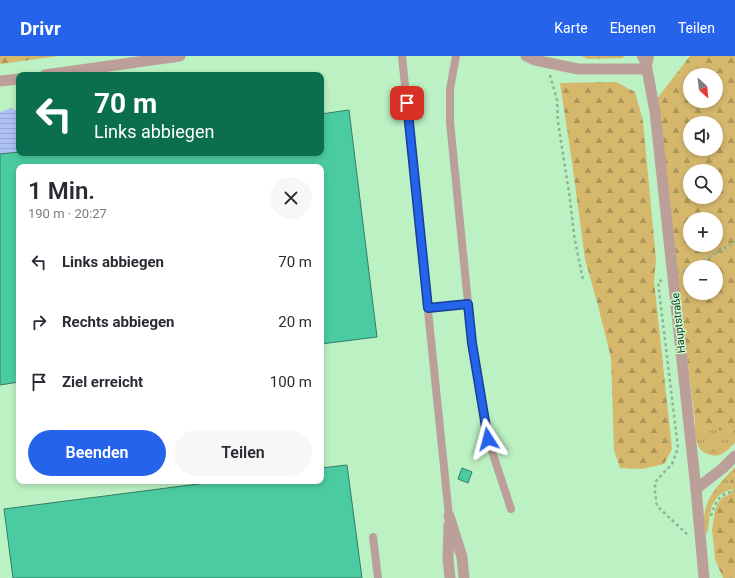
<!DOCTYPE html>
<html lang="de">
<head>
<meta charset="utf-8">
<style>
	:root { --surface:#fff; --page:#f7f7f7; --text:#2b2b33; --muted:#7c7c81; --accent:#2563eb }
	body { margin:0; font-family:Roboto,sans-serif; background:var(--page); color:var(--text); height:100vh; display:flex; flex-direction:column; font-size:15px; white-space:nowrap }
	* { box-sizing:border-box; margin:0 }
	p { font-size:13px; color:var(--muted) }
	.icon { flex:none; width:22px; height:22px; fill:none; stroke:currentColor; stroke-width:2; stroke-linecap:round; stroke-linejoin:round }
	.map { position:relative; flex:1; overflow:hidden }
	.side { position:absolute; left:16px; top:108px; width:308px; height:320px; display:flex; flex-direction:column; background:var(--surface); border-radius:8px; box-shadow:0 2px 6px #0003 }
	.side>* { flex:none }
	.banner { position:absolute; left:16px; top:16px; width:308px; height:84px; border-radius:8px; box-shadow:0 2px 6px #0003; background:#0b6e4f; color:#fff; overflow:hidden }
	.needle { width:26px; rotate:153deg }
	.controls { position:absolute; left:683px; top:12px; display:grid; gap:8px }
	.controls a { display:grid; place-items:center; width:40px; height:40px; border-radius:50%; background:var(--surface); box-shadow:0 2px 6px #0003; font-size:20px }
	.pin { position:absolute; display:grid; place-items:center; width:34px; height:34px; color:#fff; margin:-17px; border-radius:8px; box-shadow:0 2px 6px #0006 }
	.me { position:absolute; width:44px; margin:-22px; rotate:351deg; stroke-linejoin:round; filter:drop-shadow(0 0 3px #0008) }
	.turn { display:flex; align-items:center; gap:14px; height:84px; padding:0 12px; font-size:18px }
	.turn .icon { width:52px; height:52px; stroke-width:2.5 }
	.turn b { display:block; font-size:28px; line-height:34px }
	.round { display:grid; place-items:center; flex:none; width:42px; height:42px; border-radius:21px; background:var(--page) }
	.overview { display:flex; align-items:center; justify-content:space-between; height:68px; padding:0 12px }
	h1 { font-size:24px; font-weight:600; line-height:30px }
	.button { display:flex; gap:8px; margin-top:auto; padding:8px 12px }
	.button a { flex:1; height:46px; border-radius:24px; background:var(--accent); color:#fff; font-size:16px; font-weight:600; line-height:46px; text-align:center }
	.button a+a { background:var(--page); color:var(--text) }
	ul { padding:0; list-style:none }
	li { display:flex; align-items:center; gap:12px; height:60px; padding:0 12px }
	li div { flex:1 }
	li b { display:block; font-size:15px }
	li em { font-style:normal }
	header { display:flex; align-items:center; gap:24px; box-sizing:border-box; height:56px; padding:0 20px; background:var(--accent); color:#fff }
	header strong { font-size:19px }
	nav { display:flex; gap:22px; margin-inline-start:auto; font-size:14px }
	.map>svg:first-child { display:block }
</style>
</head>
<body>
<header>
<strong>Drivr</strong>
<nav><a>Karte</a><a>Ebenen</a><a>Teilen</a></nav>
</header>
<div class="map">
<svg width="735" height="522" viewBox="0 0 735 522">
	<defs>
		<pattern id="grass-tufts" width="24" height="20" patternUnits="userSpaceOnUse"><rect width="24" height="20" fill="#d6b86d"/><path d="M3 7l-1-3M5 7V3M7 7l1-3M15 17l-1-3M17 17v-4M19 17l1-3" fill="none" stroke="#ad9659"/></pattern>
		<pattern id="forest-firs" width="22" height="20" patternUnits="userSpaceOnUse"><rect width="22" height="20" fill="#d6b86d"/><path d="M5 1l3.5 6h-7zM16 11l3.5 6h-7z" fill="#ad9659"/></pattern>
		<pattern id="water-rules" width="6" height="5" patternUnits="userSpaceOnUse"><rect width="6" height="5" fill="#aec2f6"/><path d="M0 2.5h6" fill="none" stroke="#95a7d3"/></pattern>
	</defs>
	<rect width="100%" height="100%" fill="#bcf1c3"/>
	<g fill="url(#grass-tufts)">
		<path d="M695,366C708,373 720,377 735,374V387C731,390 728,395 723,397C720,400 715,400 711,399C695,396 695,379 695,366Z"/>
		<path d="M735,411V419L730,425L733,433C715,437 710,449 709,466C708,471 709,475 706,478C698,448 716,431 735,411Z"/>
	</g>
	<g fill="url(#forest-firs)" fill-rule="evenodd">
		<polygon points="0,0 59,0 0,8"/>
		<polygon points="581,0 624,0 623,2 588,3"/>
		<path d="M690,0H735V374C720,377 708,373 695,366L656,44ZM690,19H716V45H690ZM690,67H716V93H690ZM690,115H716V141H690ZM690,163H716V189H690ZM690,211H716V237H690Z"/>
		<polygon points="616,26 635,36 643,65 656,204 654,225 672,393 664,408 642,413 620,412 614,394 611,302 597,246 585,203 572,106 560,27"/>
		<polygon points="735,419 735,522 723,522 715,503 712,474 715,454 718,447 723,441 728,439 733,433 730,425"/>
	</g>
	<polygon fill="url(#water-rules)" points="11,52 17,54 19,60 19,97 0,104 0,56"/>
	<g fill="#4bcba2" stroke="#357d65">
		<polygon points="349,54 377,281 321,288 321,111 19,111 19,326 0,329 0,98 19,96 19,97 321,97 321,58"/>
		<polygon points="347,409 362,522 13,522 4,453 221,425 321,425 321,412"/>
		<polygon points="462,412 472,416 468,427 458,423"/>
	</g>
	<g fill="none" stroke-linecap="round" stroke-linejoin="round">
		<g stroke="#8cb792" stroke-width="2.5" stroke-dasharray="3 3" stroke-linecap="butt">
			<polyline points="550,19 557,44 558,66 570,143 574,179 583,224"/>
			<polyline points="693,211 735,186"/>
			<polyline points="683,216 690,213"/>
			<polyline points="662,224 658,226 678,392 672,408 655,426 655,436 657,450 688,479"/>
			<path d="M711,460C715,446 720,437 735,435"/>
		</g>
		<g stroke="#bd9f9a" stroke-width="8">
			<polyline points="402,0 449,460"/>
			<polyline points="456,0 450,33 450,66 472,287 488,383 511,453"/>
			<polyline points="641,0 647,13"/>
			<polyline points="647,13 650,0"/>
			<polyline points="428,252 468,248"/>
			<polyline points="373,481 378,522"/>
		</g>
		<g stroke="#bd9f9a" stroke-width="11">
			<polyline points="526,0 535,4 578,13 647,13 655,56 696,433 704,522"/>
			<polyline points="45,19 180,0"/>
			<polyline points="0,25 19,23"/>
			<polyline points="696,433 723,412 735,400"/>
			<polyline points="449,460 462,501 464,522"/>
			<polyline points="449,469 448,503 450,522"/>
		</g>
	</g>
	<g fill="none" stroke-linecap="round" stroke-linejoin="round">
		<g stroke="#184099" stroke-width="10">
			<polyline id="route" points="407,47 428,252 468,248 472,287 488,383"/>
		</g>
		<use href="#route" stroke="#2563eb" stroke-width="7"/>
	</g>
	<g text-anchor="middle" stroke-width="3" stroke-linejoin="round" paint-order="stroke">
		<g font-size="11" fill="#203423" stroke="#c9fed0">
			<text transform="translate(678 267) rotate(-96)" y="4">Hauptstraße</text>
		</g>
	</g>
</svg>
<div class="controls">
<a><svg class="needle" viewBox="-14 -14 28 28"><path d="M0-13l5 13h-10z" fill="#e53935"/><path d="M0 13l5-13h-10z" fill="#7c7c81"/></svg></a>
<a><svg class="icon" aria-label="sound" viewBox="0 0 24 24"><path d="M4 9h4l5-4v14l-5-4H4zM17 9q2 3 0 6"/></svg></a>
<a><svg class="icon" aria-label="search" viewBox="0 0 24 24"><circle cx="10" cy="10" r="6"/><path d="M15 15l6 6"/></svg></a>
<a>+</a>
<a>−</a>
</div>
<div class="pin" style="left:407px;top:47px;background:#d93025"><svg class="icon" aria-label="arrive" viewBox="0 0 24 24"><path d="M6 21V4h12l-3 4 3 4H6"/></svg></div>
<svg class="me" style="left:488px;top:383px" viewBox="-20 -20 40 40"><path d="M0-17L14 15 0 8-14 15z" fill="#2563eb" stroke="#fff" stroke-width="4"/></svg>
<div class="banner">
<div class="turn"><svg class="icon" aria-label="left" viewBox="0 0 24 24"><path d="M17 20v-9H6M10 6l-5 5 5 5"/></svg><div><b>70 m</b>Links abbiegen</div></div>
</div>
<section class="side">
<div class="overview"><div><h1>1 Min.</h1><p>190 m · 20:27</p></div><a class="round"><svg class="icon" aria-label="close" viewBox="0 0 24 24"><path d="M6 6l12 12M18 6L6 18"/></svg></a></div>
<ul>
<li><svg class="icon" aria-label="left" viewBox="0 0 24 24"><path d="M17 20v-9H6M10 6l-5 5 5 5"/></svg><div><b>Links abbiegen</b></div><em>70 m</em></li>
<li><svg class="icon" aria-label="right" viewBox="0 0 24 24"><path d="M7 20v-9h11M14 6l5 5-5 5"/></svg><div><b>Rechts abbiegen</b></div><em>20 m</em></li>
<li><svg class="icon" aria-label="arrive" viewBox="0 0 24 24"><path d="M6 21V4h12l-3 4 3 4H6"/></svg><div><b>Ziel erreicht</b></div><em>100 m</em></li>
</ul>
<div class="button"><a>Beenden</a><a>Teilen</a></div>
</section>
</div>
</body>
</html>
